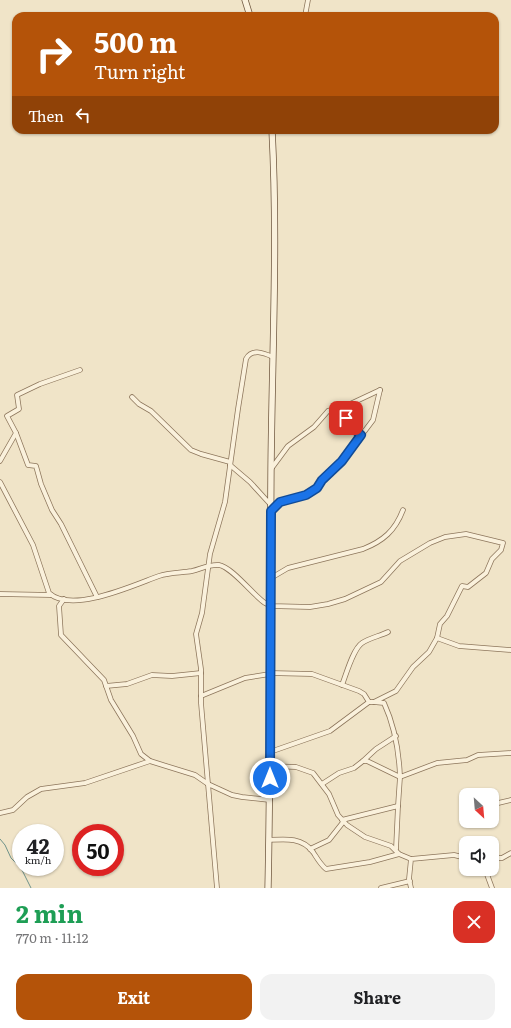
<!DOCTYPE html>
<html lang="en">
<head>
<meta charset="utf-8">
<style>
	:root { --surface:#fff; --page:#f2f2f2; --text:#202124; --muted:#757577; --accent:#b45309 }
	body { margin:0; font-family:Literata,serif; background:var(--page); color:var(--text); height:100vh; display:flex; flex-direction:column; font-size:15px; white-space:nowrap }
	* { box-sizing:border-box; margin:0 }
	p { font-size:13px; color:var(--muted) }
	.icon { flex:none; width:22px; height:22px; fill:none; stroke:currentColor; stroke-width:2; stroke-linecap:round; stroke-linejoin:round }
	.map { position:relative; height:888px; overflow:hidden }
	.details { display:flex; flex-direction:column; background:var(--surface); flex:1 }
	.details>* { flex:none }
	.guide { position:absolute; left:12px; top:12px; width:487px; height:122px; border-radius:12px; box-shadow:0 1px 3px #0004; background:#b45309; color:#fff; overflow:hidden }
	.needle { width:26px; rotate:154deg }
	.fabs { position:absolute; left:459px; top:788px; display:grid; gap:8px }
	.fabs a { display:grid; place-items:center; width:40px; height:40px; border-radius:8px; background:var(--surface); box-shadow:0 1px 3px #0004; font-size:20px }
	.speed { position:absolute; left:12px; top:824px; display:flex; gap:8px; font-size:20px; font-weight:700; text-align:center }
	.speed>* { display:grid; place-content:center; width:52px; height:52px; border-radius:50%; background:var(--surface); box-shadow:0 1px 3px #0004; line-height:1 }
	.speed small { font-size:10px; font-weight:400 }
	.speed .limit { border:6px solid #d22; background:#fff; color:#111 }
	.pin { position:absolute; display:grid; place-items:center; width:34px; height:34px; color:#fff; margin:-17px; border-radius:8px; box-shadow:0 2px 6px #0006 }
	.me { position:absolute; width:44px; margin:-22px; rotate:0deg; stroke-linejoin:round; filter:drop-shadow(0 0 3px #0008) }
	.turn { display:flex; align-items:center; gap:14px; height:84px; padding:0 16px; font-size:18px }
	.turn .icon { width:52px; height:52px; stroke-width:2.5 }
	.turn b { display:block; font-size:28px; line-height:34px }
	.then { display:flex; align-items:center; height:38px; padding:0 16px; background:#0003; gap:8px; font-size:15px }
	.round { display:grid; place-items:center; flex:none; width:42px; height:42px; border-radius:12px; background:var(--page) }
	.headline { display:flex; align-items:center; justify-content:space-between; height:68px; padding:0 16px }
	h1 { font-size:24px; font-weight:700; line-height:30px; color:#1e9e55 }
	.primary-button { display:flex; gap:8px; margin-top:auto; padding:8px 16px }
	.primary-button a { flex:1; height:46px; border-radius:12px; background:var(--accent); color:#fff; font-size:16px; font-weight:700; line-height:46px; text-align:center }
	.primary-button a+a { background:var(--page); color:var(--text) }
	.map>svg:first-child { display:block }
</style>
</head>
<body>
<div class="map">
<svg width="511" height="888" viewBox="0 0 511 888">
	<rect width="100%" height="100%" fill="#f0e4c8"/>
	<g fill="none" stroke-linecap="round" stroke-linejoin="round">
		<polyline stroke="#6f938a" stroke-width="1" points="0,839 5,845 11,858 21,868 31,888"/>
		<g stroke="#8d765c" stroke-width="5.5">
			<g id="minor">
				<polyline points="305,16 308,0"/>
				<polyline points="132,397 139,404 151,411 191,450 201,454 230,462"/>
				<polyline points="336,407 356,432 361,435"/>
				<polyline points="16,433 28,465 36,466 41,484 52,510 61,524 97,597"/>
				<polyline points="0,461 16,433 7,416 19,409 17,395 40,384 80,370"/>
				<polyline points="230,465 250,482 271,505"/>
				<polyline points="271,469 288,446 314,427 328,411 348,405 380,390"/>
				<path d="M0,482L33,545L49,593C72,614 134,585 159,576C170,572 181,573 192,571C201,569 209,564 219,565C232,567 254,596 265,603L271,606L310,607L328,604L345,599L381,582L400,561L430,543L445,537L466,534L503,543L501,550L492,559L486,573L468,587L462,586L447,616L440,624L437,638L429,652L413,667L396,691L374,702L384,703C395,727 399,750 400,777L437,763L467,760L478,755L511,753"/>
				<polyline points="271,511 280,501 306,495 312,492 317,488 322,480 342,461 373,420 380,390"/>
				<path d="M271,578L288,568L363,549C383,541 395,531 403,510"/>
				<polyline points="0,594 51,595"/>
				<polyline points="64,599 59,606 61,635 104,680 111,700 133,736 141,754 150,761"/>
				<polyline points="437,638 459,646 511,650"/>
				<polyline points="270,673 312,674 359,691 364,694 369,702"/>
				<path d="M342,685C346,675 353,649 362,643C369,638 380,636 388,632"/>
				<polyline points="106,686 127,684 152,675 172,676 201,673"/>
				<polyline points="201,696 245,678 270,674"/>
				<polyline points="270,752 330,731 369,702 374,702"/>
				<polyline points="363,761 376,749 396,736"/>
				<polyline points="270,766 296,767 313,773 329,794 338,815 347,825 365,837 391,846 399,854 411,859"/>
				<path d="M208,784L201,703V669L196,634L202,613L210,554L225,502L238,409L246,359C252,348 264,353 273,357"/>
				<polyline points="322,784 339,773 354,768 363,761 367,761 400,777 398,806"/>
				<polyline points="494,804 511,800"/>
				<polyline points="0,813 13,810 27,797 41,789 85,783 150,761 195,775 208,784"/>
				<polyline points="342,820 398,806 396,849"/>
				<path d="M269,840C285,839 302,837 313,852C317,858 320,864 326,869L370,862L399,854"/>
				<polyline points="310,849 329,840 344,821"/>
				<polyline points="492,858 502,858 511,853"/>
				<polyline points="485,869 492,888"/>
				<polyline points="217,888 208,784 232,795 242,797 270,800"/>
				<polyline points="381,888 410,881"/>
				<polyline points="411,888 409,879 411,859 454,855 466,858"/>
			</g>
		</g>
		<g stroke="#6f573f" stroke-width="7">
			<g id="secondary">
				<polyline points="245,0 250,16"/>
				<path d="M268,888C271,748 270,609 271,469C272,356 278,243 272,130"/>
			</g>
		</g>
		<use href="#minor" stroke="#faf1dc" stroke-width="4"/>
		<use href="#secondary" stroke="#faf1dc" stroke-width="5.5"/>
	</g>
	<g fill="none" stroke-linecap="round" stroke-linejoin="round">
		<g stroke="#114b97" stroke-width="10">
			<polyline id="route" points="270,778 271,511 280,502 306,495 317,488 322,480 342,461 361,435 354,429 346,418"/>
		</g>
		<use href="#route" stroke="#1a73e8" stroke-width="7"/>
	</g>
</svg>
<div class="fabs">
<a><svg class="needle" viewBox="-14 -14 28 28"><path d="M0-13l5 13h-10z" fill="#e53935"/><path d="M0 13l5-13h-10z" fill="#757577"/></svg></a>
<a><svg class="icon" aria-label="sound" viewBox="0 0 24 24"><path d="M4 9h4l5-4v14l-5-4H4zM17 9q2 3 0 6"/></svg></a>
</div>
<div class="speed"><div>42<small>km/h</small></div><div class="limit">50</div></div>
<div class="pin" style="left:346px;top:418px;background:#d93025"><svg class="icon" aria-label="arrive" viewBox="0 0 24 24"><path d="M6 21V4h12l-3 4 3 4H6"/></svg></div>
<svg class="me" style="left:270px;top:778px" viewBox="-20 -20 40 40"><circle r="17" fill="#1a73e8" stroke="#fff" stroke-width="3"/><path d="M0-11L8 9 0 5-8 9z" fill="#fff"/></svg>
<div class="guide">
<div class="turn"><svg class="icon" aria-label="right" viewBox="0 0 24 24"><path d="M7 20v-9h11M14 6l5 5-5 5"/></svg><div><b>500 m</b>Turn right</div></div>
<div class="then">Then<svg class="icon" aria-label="left" viewBox="0 0 24 24"><path d="M17 20v-9H6M10 6l-5 5 5 5"/></svg></div>
</div>
</div>
<section class="details">
<div class="headline"><div><h1>2 min</h1><p>770 m · 11:12</p></div><a class="round" style="background:#d93025;color:#fff"><svg class="icon" aria-label="close" viewBox="0 0 24 24"><path d="M6 6l12 12M18 6L6 18"/></svg></a></div>
<div class="primary-button"><a>Exit</a><a>Share</a></div>
</section>
</body>
</html>
